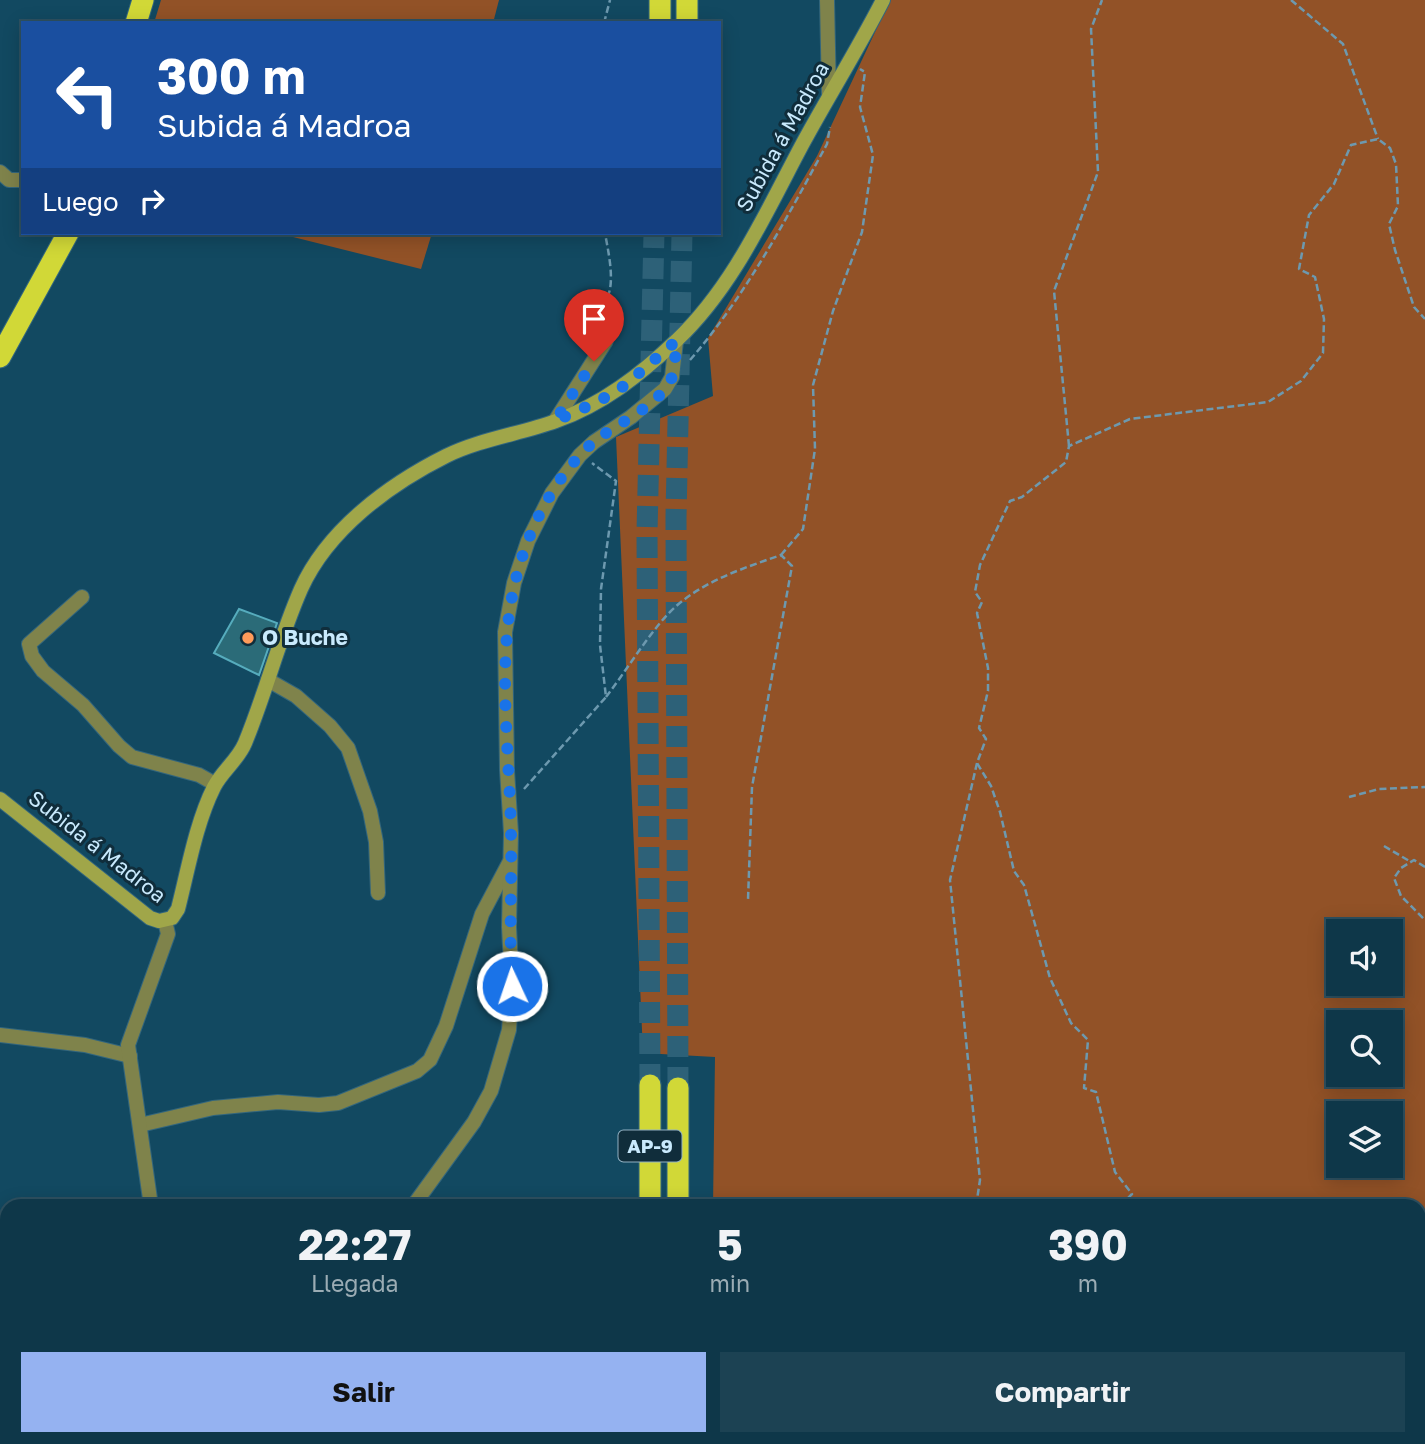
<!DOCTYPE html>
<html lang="es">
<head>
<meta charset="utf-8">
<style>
	:root { --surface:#0e3749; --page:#1c4253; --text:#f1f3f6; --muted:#9bacb4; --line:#2e5161; --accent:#95b2f1 }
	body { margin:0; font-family:"Golos Text",sans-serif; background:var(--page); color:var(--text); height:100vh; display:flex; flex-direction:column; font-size:26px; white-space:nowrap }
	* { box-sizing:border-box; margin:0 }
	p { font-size:23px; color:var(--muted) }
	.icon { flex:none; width:38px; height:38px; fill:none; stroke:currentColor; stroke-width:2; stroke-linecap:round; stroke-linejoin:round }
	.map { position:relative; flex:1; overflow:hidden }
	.panel { position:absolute; left:0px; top:1199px; width:1426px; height:247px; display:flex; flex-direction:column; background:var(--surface); border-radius:21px 21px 0 0; box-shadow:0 4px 18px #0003,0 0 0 2px var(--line) }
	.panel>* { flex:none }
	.top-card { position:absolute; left:21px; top:21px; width:700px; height:214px; border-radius:0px; box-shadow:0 4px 18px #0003,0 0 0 2px var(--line); background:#1a4fa0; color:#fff; overflow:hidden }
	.buttons { position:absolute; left:1326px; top:919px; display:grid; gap:14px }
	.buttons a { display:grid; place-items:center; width:77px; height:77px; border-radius:0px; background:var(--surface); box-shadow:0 4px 18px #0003,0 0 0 2px var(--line); font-size:35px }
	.pin { position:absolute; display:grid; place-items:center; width:60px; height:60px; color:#fff; margin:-72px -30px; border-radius:50% 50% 50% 0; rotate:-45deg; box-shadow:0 0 7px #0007 }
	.pin .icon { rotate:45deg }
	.me { position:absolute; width:77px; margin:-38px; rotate:357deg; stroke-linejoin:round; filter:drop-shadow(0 0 5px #0008) }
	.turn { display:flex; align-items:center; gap:24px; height:147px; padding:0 21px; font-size:32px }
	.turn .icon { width:91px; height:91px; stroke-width:2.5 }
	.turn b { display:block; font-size:49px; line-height:60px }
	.then { display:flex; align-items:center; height:66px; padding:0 21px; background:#0003; gap:14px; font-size:26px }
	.eta { display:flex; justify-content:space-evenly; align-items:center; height:119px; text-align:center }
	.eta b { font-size:42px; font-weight:700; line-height:49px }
	.action { display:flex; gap:14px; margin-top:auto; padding:14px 21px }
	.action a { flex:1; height:80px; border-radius:0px; background:var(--accent); color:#111; font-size:28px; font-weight:700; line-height:80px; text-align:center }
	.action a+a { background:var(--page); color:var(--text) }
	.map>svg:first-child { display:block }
</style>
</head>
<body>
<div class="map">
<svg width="1425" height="1444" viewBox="0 0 1425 1444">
	<rect width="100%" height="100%" fill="#124961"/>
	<g fill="#925227" fill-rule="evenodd">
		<polygon points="161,0 499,0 493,23 154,23"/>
		<path d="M890,0H1425V1444H710L711,1438H1419V1206H713L715,1057L643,1053L616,437L713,396L708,338L817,156ZM1339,931H1391V984H1339ZM1339,1022H1391V1074H1339ZM1339,1113H1391V1166H1339Z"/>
		<polygon points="277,233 432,233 421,269"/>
	</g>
	<polygon fill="#2b6b78" stroke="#56acbd" stroke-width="2" points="239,609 277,623 259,675 214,653"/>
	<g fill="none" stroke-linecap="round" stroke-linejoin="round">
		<g stroke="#2d6178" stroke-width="21" stroke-dasharray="21 10" stroke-linecap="butt">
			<polyline points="650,1085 647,532 654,233"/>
			<polyline points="678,1088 676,517 682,233"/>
		</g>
		<g stroke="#33667d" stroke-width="16">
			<g id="street">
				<polyline points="827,0 829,95"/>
				<polyline points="0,172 9,180 23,180"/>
				<polyline points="555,421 606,341"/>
				<polyline points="82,597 29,644 32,656 43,671 83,705 119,746 132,757 199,775 215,784"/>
				<polyline points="268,680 296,696 330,726 348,748 370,811 376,842 378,893"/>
				<polyline points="0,1035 85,1045 130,1056"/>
				<polyline points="140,1125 213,1108 278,1102 319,1105 338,1103 417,1071 430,1060 446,1026 482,914 509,863"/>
				<polyline points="151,1206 128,1045 168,934 165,921"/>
				<polyline points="413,1206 474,1122 491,1091 509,1030 512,986 509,927 511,833 507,770 505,632 514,583 528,541 552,493 580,455 594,442 631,417 665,389 672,377 676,341"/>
				<polyline points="381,1438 383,1444"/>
				<polyline points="476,1438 478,1444"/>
				<polyline points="200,1443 217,1438"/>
			</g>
		</g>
		<g stroke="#33667d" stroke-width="16">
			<path id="secondary" d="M0,799L150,918L159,921L172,918L178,909C188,870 196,823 214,787C222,771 238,760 245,743C266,692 279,639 301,589C328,529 390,484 446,456C481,439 520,434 556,421C603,404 640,375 676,341C734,286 766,212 803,143C829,95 858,49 883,0"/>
		</g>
		<g stroke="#33667d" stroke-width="23">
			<g id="highway">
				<polyline points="687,21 687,0"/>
				<polyline points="136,23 143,0"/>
				<polyline points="660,23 660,0"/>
				<polyline points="0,357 68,233"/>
				<polyline points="650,1085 650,1206"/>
				<polyline points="678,1206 678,1088"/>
				<polyline points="651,1438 651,1444"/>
				<polyline points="677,1444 677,1438"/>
			</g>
		</g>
		<g stroke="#6d99af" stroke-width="2.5" stroke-dasharray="7 3.5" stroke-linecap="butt">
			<polyline points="1291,0 1343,44 1378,139"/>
			<polyline points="604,23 610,0"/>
			<path d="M598,327C599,313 607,303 610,289C613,272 608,250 605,233"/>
			<path d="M690,360C743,299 783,225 821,155L827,144L830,127"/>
			<polyline points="1069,446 1054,291 1098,172 1091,29 1102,0"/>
			<polyline points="781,555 803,529 815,449 813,385 833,311 862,232 873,155 860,107 865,72 860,69"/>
			<path d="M606,697C626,671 646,638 667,615C697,583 741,569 781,555L792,566L752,787L748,900"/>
			<polyline points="524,789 606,697 600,645 601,589 616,481 592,463"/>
			<polyline points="1349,797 1379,789 1425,787"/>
			<polyline points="1384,846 1411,862"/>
			<polyline points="1425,867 1414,860 1401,868 1394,878 1401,896 1425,920"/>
			<polyline points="976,1206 980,1180 950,880 977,763"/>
			<polyline points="1120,1206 1132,1194 1115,1172 1096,1092 1084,1088 1088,1040 1071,1023 1050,978 1024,885 1014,871 1000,812 991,786 977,763 986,739 979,728 988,691 988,668 977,613 982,602 975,592 980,565 1010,501 1022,497 1066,462 1069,446 1130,419 1268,402 1301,381 1323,353 1324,319 1315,277 1299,269 1309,215 1334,184 1351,145 1378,139 1390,148 1396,164 1398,206 1389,224 1395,250 1414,307 1425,319"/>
			<polyline points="1419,1381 1425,1372"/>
			<polyline points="309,1438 320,1438"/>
			<polyline points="967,1438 969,1444"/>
			<polyline points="1162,1438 1168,1444"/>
			<polyline points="1382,1444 1387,1438"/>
		</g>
		<use href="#street" stroke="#7f834b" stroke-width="14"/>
		<use href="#secondary" stroke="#a0a649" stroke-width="14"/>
		<use href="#highway" stroke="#d1d837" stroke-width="21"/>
	</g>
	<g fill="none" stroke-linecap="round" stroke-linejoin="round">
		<path stroke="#1a73e8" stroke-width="12" stroke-dasharray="0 21.6" d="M512,986C509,934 512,883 511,832C509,720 487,612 543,508C555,485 574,458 595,441C617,423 661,405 672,377C676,367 675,352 676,341L624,386L599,401L555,421L594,361"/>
	</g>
	<circle fill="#ff9b5a" stroke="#102d3b" stroke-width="2.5" cx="248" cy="638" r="7"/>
	<g text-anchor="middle" stroke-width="6" stroke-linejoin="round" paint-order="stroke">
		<rect fill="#102d3b" stroke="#92b1c3" stroke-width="2" x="618.5" y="1130.5" width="63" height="31" rx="5"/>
		<g font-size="19" font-weight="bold" fill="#c9eafd">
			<text x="650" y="1153">AP-9</text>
		</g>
		<g font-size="21" fill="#c9eafd" stroke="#102d3b">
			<text transform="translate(783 137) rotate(-61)" y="7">Subida á Madroa</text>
			<text transform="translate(97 847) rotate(38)" y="7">Subida á Madroa</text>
		</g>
		<g font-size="21" font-weight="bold" fill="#c9eafd" stroke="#102d3b" text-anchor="start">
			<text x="262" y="645">O Buche</text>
		</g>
	</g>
</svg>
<div class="buttons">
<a><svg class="icon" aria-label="sound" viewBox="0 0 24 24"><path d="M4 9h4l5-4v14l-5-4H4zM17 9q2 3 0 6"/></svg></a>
<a><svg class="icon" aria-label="search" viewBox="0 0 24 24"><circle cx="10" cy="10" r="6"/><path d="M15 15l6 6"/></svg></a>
<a><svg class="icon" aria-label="layers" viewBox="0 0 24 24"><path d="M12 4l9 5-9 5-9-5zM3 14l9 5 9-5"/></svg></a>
</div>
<div class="pin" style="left:594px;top:361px;background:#d93025"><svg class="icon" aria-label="arrive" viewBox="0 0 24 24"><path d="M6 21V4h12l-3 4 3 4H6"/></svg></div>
<svg class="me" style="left:512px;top:986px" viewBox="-20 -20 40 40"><circle r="17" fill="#1a73e8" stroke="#fff" stroke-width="3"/><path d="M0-11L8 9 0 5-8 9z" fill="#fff"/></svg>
<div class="top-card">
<div class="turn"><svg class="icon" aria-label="left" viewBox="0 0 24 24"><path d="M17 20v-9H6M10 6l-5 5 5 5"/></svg><div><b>300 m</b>Subida á Madroa</div></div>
<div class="then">Luego<svg class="icon" aria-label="right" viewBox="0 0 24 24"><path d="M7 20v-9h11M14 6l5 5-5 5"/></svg></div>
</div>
<section class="panel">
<div class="eta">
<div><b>22:27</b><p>Llegada</p></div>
<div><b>5</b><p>min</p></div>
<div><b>390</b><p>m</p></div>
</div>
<div class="action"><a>Salir</a><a>Compartir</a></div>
</section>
</div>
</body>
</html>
